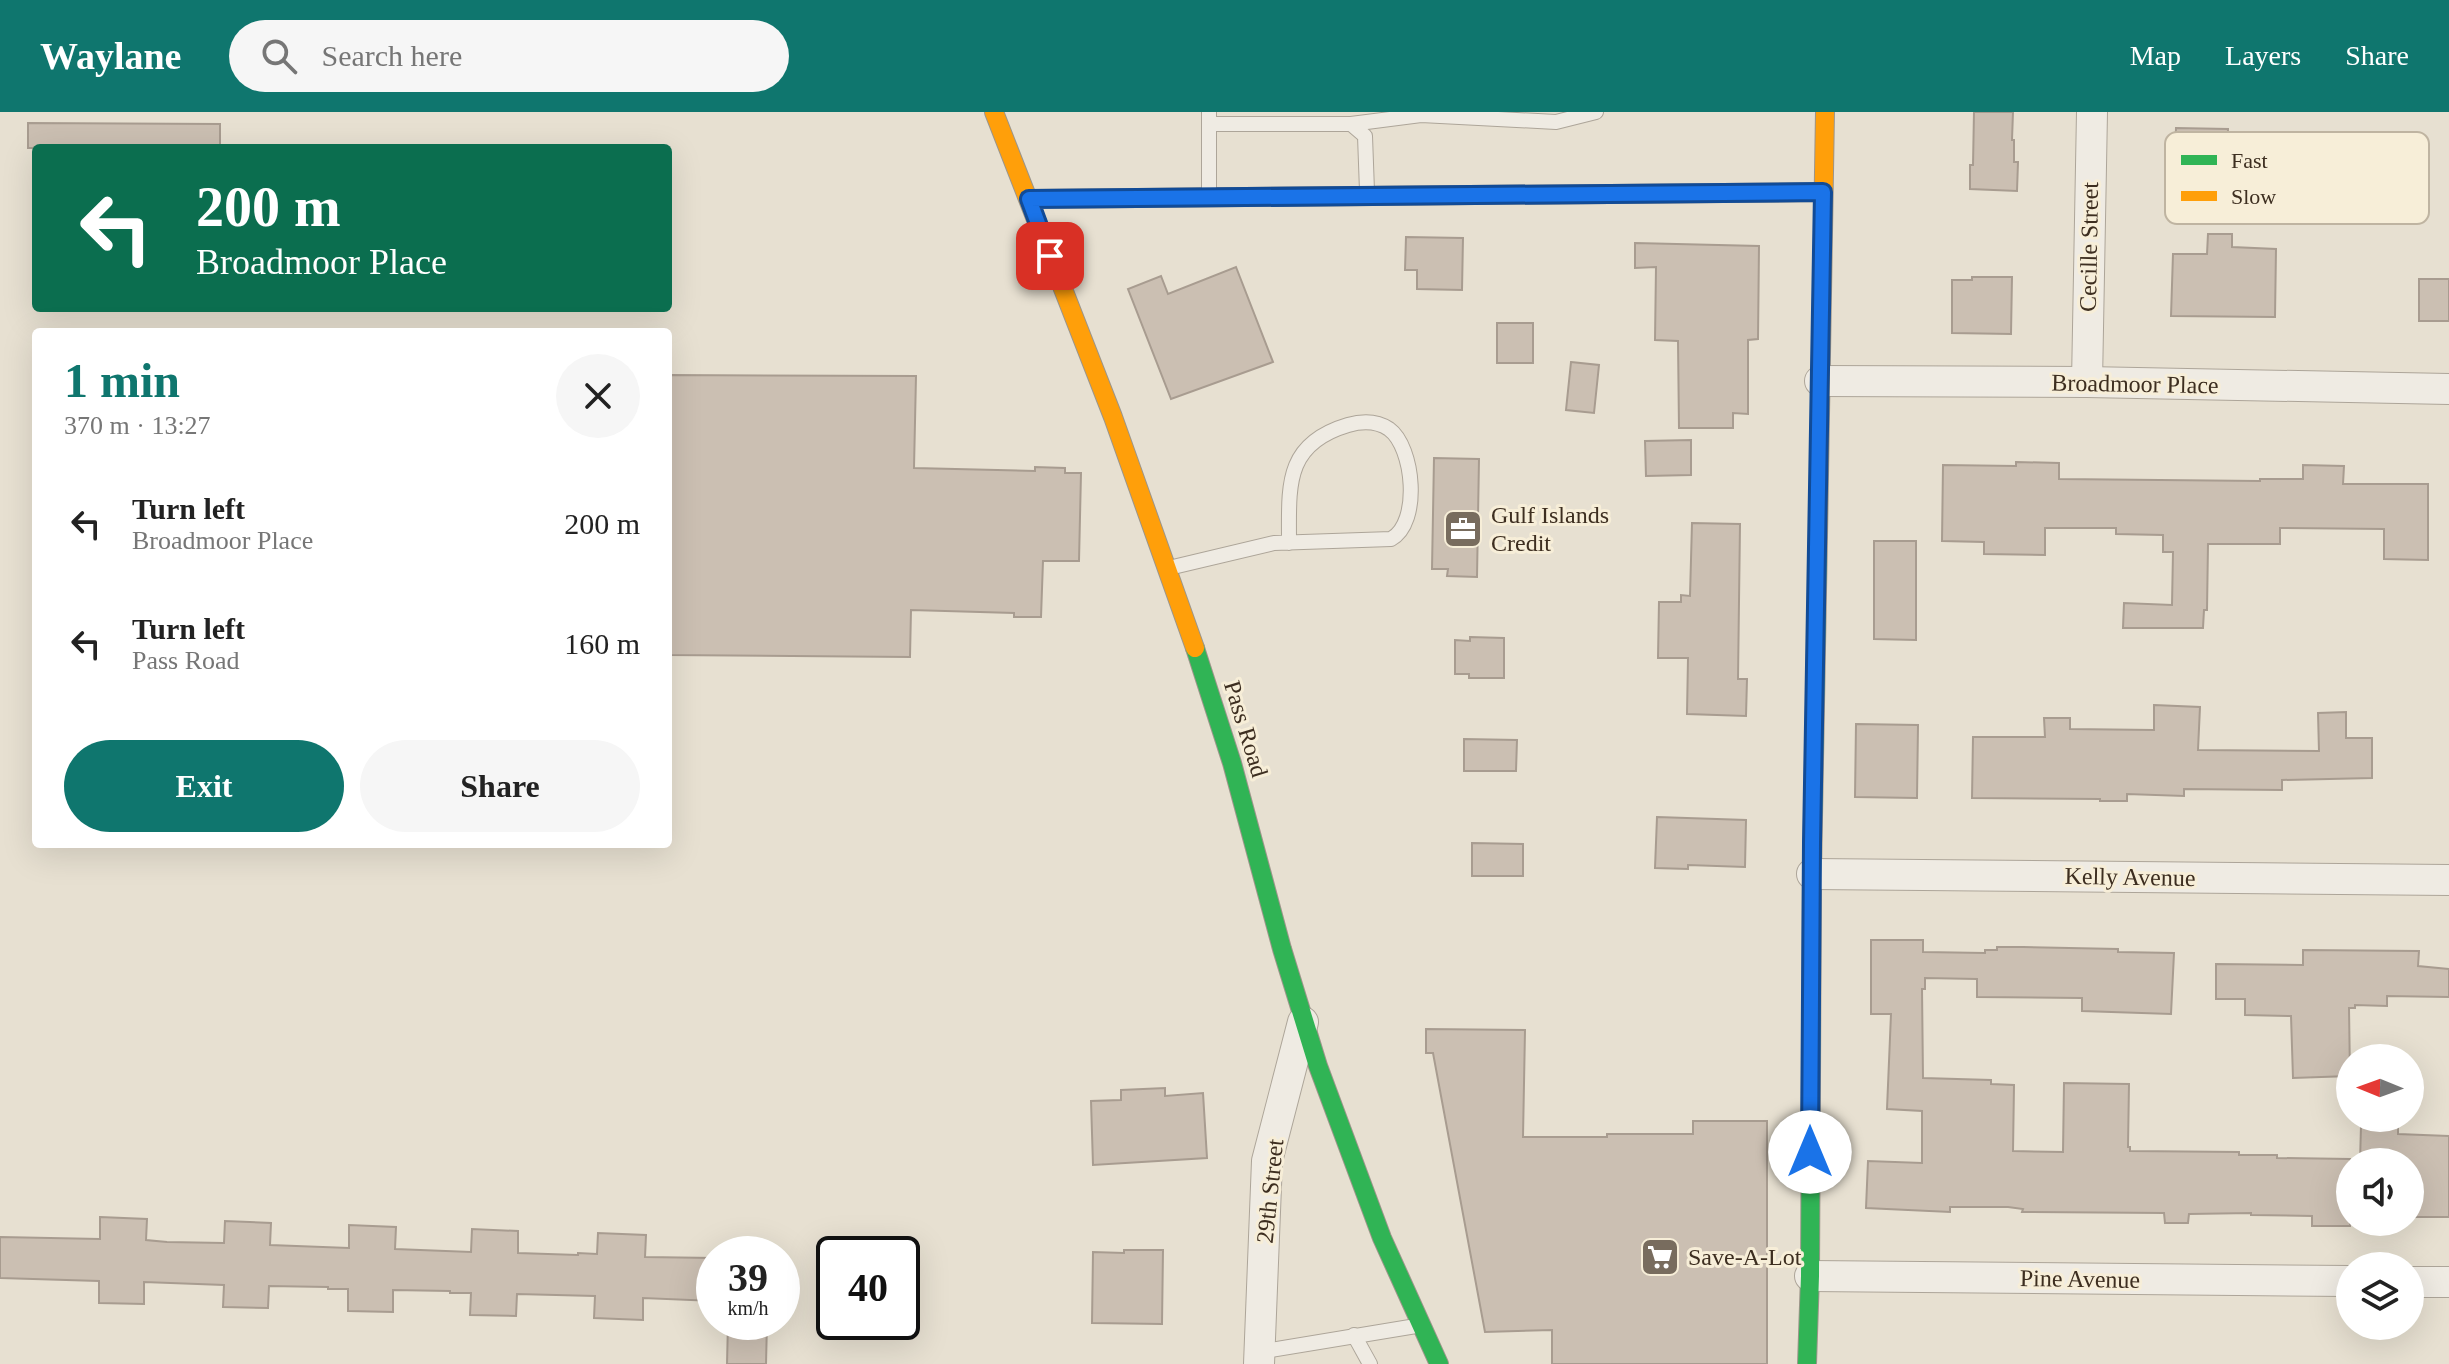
<!DOCTYPE html>
<html lang="en">
<head>
<meta charset="utf-8">
<style>
	:root { --surface:#fff; --page:#f6f6f6; --text:#222; --muted:#767676; --accent:#0f766e }
	body { margin:0; font-family:Georgia,serif; background:var(--page); color:var(--text); height:100vh; display:flex; flex-direction:column; font-size:30px; white-space:nowrap }
	* { box-sizing:border-box; margin:0 }
	p { font-size:26px; color:var(--muted) }
	.icon { flex:none; width:44px; height:44px; fill:none; stroke:currentColor; stroke-width:2; stroke-linecap:round; stroke-linejoin:round }
	.map { position:relative; flex:1; overflow:hidden }
	.drawer { position:absolute; left:32px; top:216px; width:640px; height:520px; display:flex; flex-direction:column; background:var(--surface); border-radius:8px; box-shadow:0 8px 32px #0002 }
	.drawer>* { flex:none }
	.banner { position:absolute; left:32px; top:32px; width:640px; height:168px; border-radius:8px; box-shadow:0 8px 32px #0002; background:#0b6e4f; color:#fff; overflow:hidden }
	.needle { width:52px; rotate:271deg }
	.buttons { position:absolute; left:2336px; top:932px; display:grid; gap:16px }
	.buttons a { display:grid; place-items:center; width:88px; height:88px; border-radius:50%; background:var(--surface); box-shadow:0 8px 32px #0002; font-size:40px }
	.speed { position:absolute; left:696px; top:1124px; display:flex; gap:16px; font-size:40px; font-weight:700; text-align:center }
	.speed>* { display:grid; place-content:center; width:104px; height:104px; border-radius:50%; background:var(--surface); box-shadow:0 8px 32px #0002; line-height:1 }
	.speed small { font-size:20px; font-weight:400 }
	.speed .limit { border:4px solid #111; border-radius:12px; background:#fff; color:#111 }
	.pin { position:absolute; display:grid; place-items:center; width:68px; height:68px; color:#fff; margin:-34px; border-radius:16px; box-shadow:0 4px 12px #0006 }
	.me { position:absolute; width:88px; margin:-44px; rotate:0deg; stroke-linejoin:round; filter:drop-shadow(0 0 6px #0008) }
	.turn { display:flex; align-items:center; gap:28px; height:168px; padding:0 32px; font-size:36px }
	.turn .icon { width:104px; height:104px; stroke-width:2.5 }
	.turn b { display:block; font-size:56px; line-height:68px }
	.round { display:grid; place-items:center; flex:none; width:84px; height:84px; border-radius:42px; background:var(--page) }
	.summary { display:flex; align-items:center; justify-content:space-between; height:136px; padding:0 32px }
	h1 { font-size:48px; font-weight:700; line-height:60px; color:var(--accent) }
	.action { display:flex; gap:16px; margin-top:auto; padding:16px 32px }
	.action a { flex:1; height:92px; border-radius:48px; background:var(--accent); color:#fff; font-size:32px; font-weight:700; line-height:92px; text-align:center }
	.action a+a { background:var(--page); color:var(--text) }
	ul { padding:0; list-style:none }
	li { display:flex; align-items:center; gap:24px; height:120px; padding:0 32px }
	li div { flex:1 }
	li b { display:block; font-size:30px }
	li em { font-style:normal }
	header { display:flex; align-items:center; gap:48px; box-sizing:border-box; height:112px; padding:0 40px; background:var(--accent); color:#fff }
	header strong { font-size:38px }
	nav { display:flex; gap:44px; margin-inline-start:auto; font-size:28px }
	.search { width:560px; height:72px; background:var(--page); display:flex; align-items:center; gap:20px; box-sizing:border-box; padding:0 28px; border-radius:44px; color:var(--muted); font-size:30px }
	.map>svg:first-child { display:block }
</style>
</head>
<body>
<header>
<strong>Waylane</strong>
<div class="search"><svg class="icon" aria-label="search" viewBox="0 0 24 24"><circle cx="10" cy="10" r="6"/><path d="M15 15l6 6"/></svg>Search here</div>
<nav><a>Map</a><a>Layers</a><a>Share</a></nav>
</header>
<div class="map">
<svg width="2449" height="1252" viewBox="0 0 2449 1252">
	<rect width="100%" height="100%" fill="#e7e0d1"/>
	<g fill="#cbbfb2" stroke="#a89c90" stroke-width="2">
		<polygon points="1974,0 2013,0 2012,28 2014,28 2014,50 2018,50 2017,79 1970,77 1970,53 1973,53"/>
		<polygon points="28,11 220,12 220,36 28,36"/>
		<polygon points="2176,16 2228,17 2227,58 2210,58 2210,79 2167,79 2168,41 2175,41"/>
		<polygon points="2208,122 2232,122 2232,135 2276,137 2275,205 2171,204 2173,142 2207,142"/>
		<polygon points="1406,125 1463,126 1462,178 1417,177 1417,158 1405,158"/>
		<polygon points="1635,131 1759,134 1758,227 1748,228 1748,302 1733,301 1733,316 1679,316 1678,229 1655,228 1656,155 1635,156"/>
		<polygon points="1236,155 1273,250 1171,287 1128,177 1161,164 1168,182"/>
		<polygon points="1972,165 2012,165 2011,222 1952,221 1952,168 1972,168"/>
		<rect x="2419" y="167" width="30" height="42"/>
		<rect x="1497" y="211" width="36" height="40"/>
		<polygon points="1571,250 1599,253 1594,301 1566,298"/>
		<polygon points="668,263 916,264 914,356 1035,359 1035,355 1065,356 1065,361 1081,361 1079,449 1043,449 1041,505 1014,505 1014,501 911,498 910,545 668,543"/>
		<polygon points="1691,328 1691,363 1646,364 1645,329"/>
		<polygon points="1434,346 1479,347 1477,465 1447,464 1448,457 1432,457"/>
		<polygon points="2016,350 2059,351 2059,367 2260,369 2260,367 2303,367 2303,353 2344,354 2343,372 2428,372 2428,448 2384,447 2384,417 2280,416 2280,432 2208,432 2207,498 2204,498 2203,516 2123,516 2124,491 2172,493 2173,440 2163,440 2163,423 2116,422 2116,416 2045,416 2045,443 1984,442 1984,430 1942,429 1943,353 2016,354"/>
		<polygon points="1692,411 1740,412 1738,567 1747,567 1746,604 1687,602 1688,546 1658,546 1659,490 1681,490 1681,483 1690,484"/>
		<polygon points="1874,429 1916,429 1916,528 1874,527"/>
		<polygon points="1470,525 1504,526 1504,566 1469,566 1469,562 1455,562 1455,528 1470,529"/>
		<polygon points="2154,593 2200,595 2198,638 2319,639 2318,601 2346,600 2346,626 2372,626 2372,666 2282,668 2282,678 2184,677 2184,684 2127,682 2127,689 2100,689 2100,687 1972,686 1973,625 2045,625 2044,606 2070,606 2070,617 2154,618"/>
		<polygon points="1856,612 1918,613 1917,686 1855,685"/>
		<polygon points="1464,627 1517,628 1516,659 1464,659"/>
		<polygon points="1657,705 1746,708 1745,755 1688,753 1688,757 1655,756"/>
		<polygon points="1472,731 1523,732 1523,764 1472,764"/>
		<polygon points="1871,828 1923,828 1923,840 1985,841 1985,838 1997,838 1997,835 2023,835 2118,837 2118,840 2174,841 2171,902 2082,899 2082,886 1977,885 1977,867 1925,866 1925,877 1922,877 1923,966 1991,968 1991,972 2014,973 2013,1039 2063,1040 2064,971 2129,972 2128,1035 2130,1035 2130,1039 2239,1040 2239,1043 2277,1043 2277,1046 2350,1047 2350,1114 2312,1114 2312,1104 2251,1103 2251,1101 2189,1102 2188,1111 2165,1111 2164,1101 2022,1100 2023,1097 2008,1095 1950,1095 1950,1100 1866,1096 1868,1049 1922,1051 1922,999 1887,997 1891,902 1871,902"/>
		<polygon points="2303,838 2419,839 2418,854 2449,857 2449,885 2387,884 2387,894 2355,893 2355,896 2349,896 2350,964 2293,966 2291,904 2245,903 2245,887 2216,887 2216,852 2303,853"/>
		<polygon points="1426,917 1525,918 1523,1025 1607,1025 1607,1022 1693,1022 1693,1009 1767,1009 1767,1252 1552,1252 1552,1218 1485,1220 1433,941 1426,941"/>
		<polygon points="1165,976 1165,984 1203,981 1207,1046 1093,1053 1091,989 1121,988 1121,978"/>
		<polygon points="2398,1013 2398,1022 2449,1024 2449,1105 2410,1105 2410,1050 2360,1050 2361,1014"/>
		<polygon points="100,1105 147,1107 146,1128 167,1130 224,1131 225,1109 271,1111 270,1133 349,1136 349,1113 396,1115 395,1137 471,1140 472,1117 518,1119 518,1141 578,1143 578,1141 597,1142 598,1121 646,1123 645,1145 714,1146 714,1189 643,1186 643,1208 594,1206 595,1184 517,1182 516,1204 470,1203 471,1181 450,1181 450,1179 393,1178 393,1200 348,1199 348,1177 328,1177 328,1175 269,1174 268,1196 223,1195 224,1173 144,1170 144,1192 99,1191 99,1169 0,1166 0,1125 100,1127"/>
		<polygon points="1124,1138 1163,1138 1162,1212 1092,1211 1093,1140 1124,1141"/>
		<polygon points="728,1210 767,1210 766,1252 727,1252"/>
	</g>
	<g fill="none" stroke-linecap="round" stroke-linejoin="round">
		<g stroke="#ada599" stroke-width="16">
			<g id="lane">
				<polyline points="1209,12 1351,12 1421,3 1556,10 1596,0"/>
				<polyline points="1351,12 1365,24 1367,79"/>
				<polyline points="1209,81 1209,0"/>
				<path d="M1173,455L1274,431L1391,427C1421,411 1414,335 1389,317C1377,309 1362,309 1348,313C1284,332 1289,374 1289,431"/>
				<polyline points="1354,1223 1370,1252"/>
				<polyline points="1259,1240 1416,1214"/>
			</g>
		</g>
		<g stroke="#ada599" stroke-width="32">
			<g id="street">
				<polyline points="1820,269 2087,270 2449,277"/>
				<polyline points="2087,270 2092,0"/>
				<polyline points="1812,762 2449,768"/>
				<polyline points="1810,1164 2350,1169"/>
				<polyline points="2410,1170 2449,1170"/>
				<polyline points="1259,1252 1267,1049 1303,910"/>
			</g>
		</g>
		<g stroke="#9c958a" stroke-width="20">
			<g id="fast">
				<polyline points="1029,87 1823,80"/>
				<polyline points="1195,536 1232,651 1282,837 1318,954 1382,1126 1439,1252"/>
				<polyline points="1807,1252 1810,1164 1812,762 1818,423"/>
			</g>
		</g>
		<g stroke="#9c958a" stroke-width="20">
			<g id="slow">
				<polyline points="994,0 1113,305 1195,536"/>
				<polyline points="1818,423 1825,0"/>
			</g>
		</g>
		<use href="#lane" stroke="#efebe3" stroke-width="14"/>
		<use href="#street" stroke="#efebe3" stroke-width="30"/>
		<use href="#fast" stroke="#30b455" stroke-width="18"/>
		<use href="#slow" stroke="#ff9f0a" stroke-width="18"/>
	</g>
	<g fill="none" stroke-linecap="round" stroke-linejoin="round">
		<g stroke="#114b97" stroke-width="20">
			<polyline id="route" points="1050,144 1029,87 1823,80 1812,731 1810,1040"/>
		</g>
		<use href="#route" stroke="#1a73e8" stroke-width="14"/>
	</g>
	<defs>
		<g id="office-square" transform="scale(2)"><rect x="-9" y="-9" width="18" height="18" rx="4" fill="#786c5e" stroke="#f7eed8"/><path d="M-6-3h4V-5.5h4V-3h4V5H-6ZM-1-4.5V-3h2v-1.5ZM-6 0V1H6V0Z" fill="#fff"/></g>
		<g id="supermarket-square" transform="scale(2)"><rect x="-9" y="-9" width="18" height="18" rx="4" fill="#786c5e" stroke="#f7eed8"/><path d="M-6-5.5h2.5l.6 2H6L4.5 2H-2.5L-4.4-4H-6ZM-1.5 3.2a1.3 1.3 0 1 0 .1 0ZM3 3.2a1.3 1.3 0 1 0 .1 0Z" fill="#fff"/></g>
	</defs>
	<g fill-rule="evenodd">
		<use href="#office-square" x="1463" y="417"/>
		<use href="#supermarket-square" x="1660" y="1145"/>
	</g>
	<g text-anchor="middle" stroke-width="6" stroke-linejoin="round" paint-order="stroke">
		<g font-size="24" fill="#3d2e20" stroke="#f7eed8">
			<text transform="translate(2089 135) rotate(-89)" y="8">Cecille Street</text>
			<text transform="translate(2135 272) rotate(1)" y="8">Broadmoor Place</text>
			<text transform="translate(1246 617) rotate(73)" y="8">Pass Road</text>
			<text transform="translate(2130 765) rotate(1)" y="8">Kelly Avenue</text>
			<text transform="translate(1270 1079) rotate(-84)" y="8">29th Street</text>
			<text transform="translate(2080 1167) rotate(1)" y="8">Pine Avenue</text>
		</g>
		<g font-size="24" fill="#3d2e20" stroke="#f7eed8" text-anchor="start">
			<text x="1491" y="411">Gulf Islands<tspan x="1491" dy="28">Credit</tspan></text>
			<text x="1688" y="1153">Save-A-Lot</text>
		</g>
	</g>
	<rect x="2165" y="20" width="264" height="92" rx="12" fill="#f7eed8" stroke="#bfb4a1" stroke-width="2"/>
	<rect x="2181" y="43" width="36" height="10" fill="#30b455"/>
	<rect x="2181" y="79" width="36" height="10" fill="#ff9f0a"/>
	<g font-size="22" fill="#3d2e20">
		<text x="2231" y="56">Fast</text>
		<text x="2231" y="92">Slow</text>
	</g>
</svg>
<div class="buttons">
<a><svg class="needle" viewBox="-14 -14 28 28"><path d="M0-13l5 13h-10z" fill="#e53935"/><path d="M0 13l5-13h-10z" fill="#767676"/></svg></a>
<a><svg class="icon" aria-label="sound" viewBox="0 0 24 24"><path d="M4 9h4l5-4v14l-5-4H4zM17 9q2 3 0 6"/></svg></a>
<a><svg class="icon" aria-label="layers" viewBox="0 0 24 24"><path d="M12 4l9 5-9 5-9-5zM3 14l9 5 9-5"/></svg></a>
</div>
<div class="speed"><div>39<small>km/h</small></div><div class="limit">40</div></div>
<div class="pin" style="left:1050px;top:144px;background:#d93025"><svg class="icon" aria-label="arrive" viewBox="0 0 24 24"><path d="M6 21V4h12l-3 4 3 4H6"/></svg></div>
<svg class="me" style="left:1810px;top:1040px" viewBox="-20 -20 40 40"><circle r="19" fill="#fff"/><path d="M0-13L10 11 0 6-10 11z" fill="#1a73e8"/></svg>
<div class="banner">
<div class="turn"><svg class="icon" aria-label="left" viewBox="0 0 24 24"><path d="M17 20v-9H6M10 6l-5 5 5 5"/></svg><div><b>200 m</b>Broadmoor Place</div></div>
</div>
<section class="drawer">
<div class="summary"><div><h1>1 min</h1><p>370 m · 13:27</p></div><a class="round"><svg class="icon" aria-label="close" viewBox="0 0 24 24"><path d="M6 6l12 12M18 6L6 18"/></svg></a></div>
<ul>
<li><svg class="icon" aria-label="left" viewBox="0 0 24 24"><path d="M17 20v-9H6M10 6l-5 5 5 5"/></svg><div><b>Turn left</b><p>Broadmoor Place</p></div><em>200 m</em></li>
<li><svg class="icon" aria-label="left" viewBox="0 0 24 24"><path d="M17 20v-9H6M10 6l-5 5 5 5"/></svg><div><b>Turn left</b><p>Pass Road</p></div><em>160 m</em></li>
</ul>
<div class="action"><a>Exit</a><a>Share</a></div>
</section>
</div>
</body>
</html>
